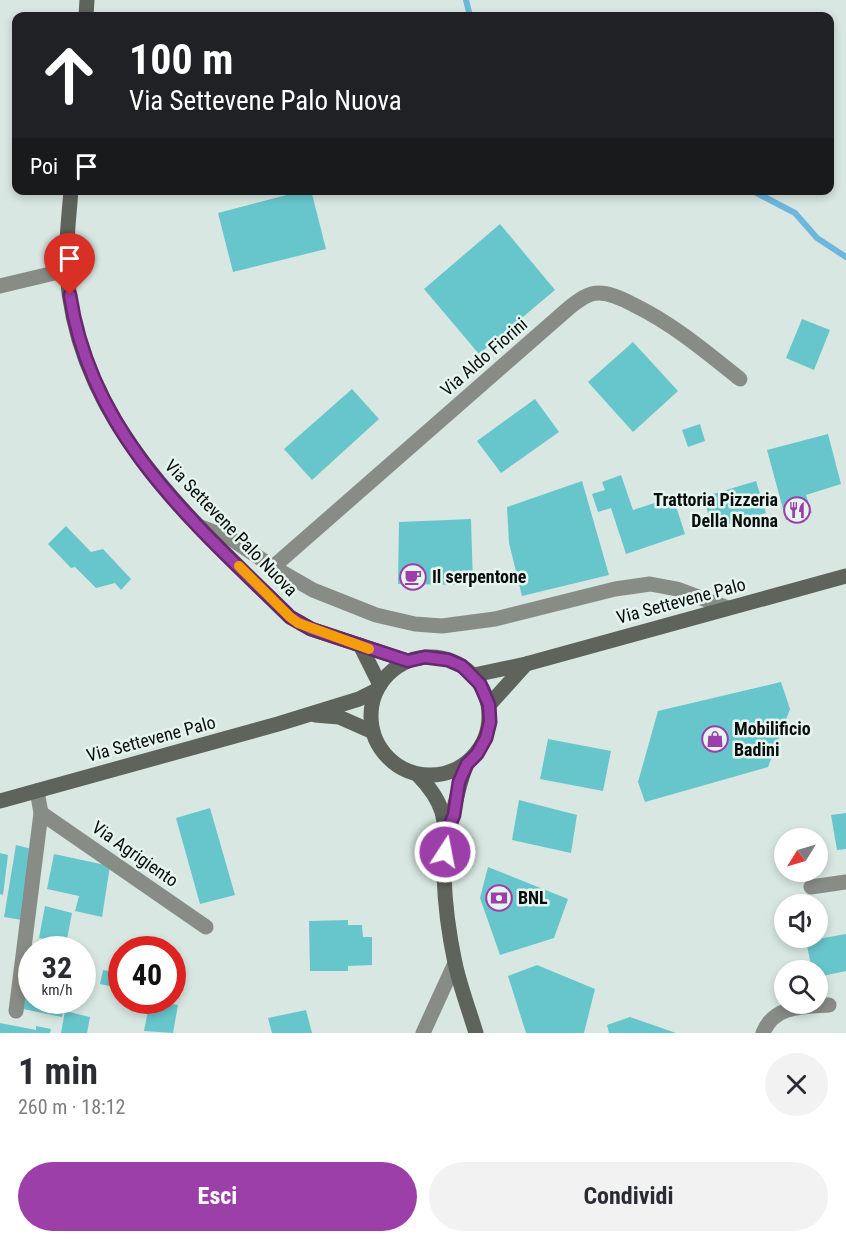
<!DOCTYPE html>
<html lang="it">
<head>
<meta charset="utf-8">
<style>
	:root { --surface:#fff; --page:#f2f2f3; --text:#2b2b33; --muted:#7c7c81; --accent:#9d3fa8 }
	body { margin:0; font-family:"Roboto Condensed",sans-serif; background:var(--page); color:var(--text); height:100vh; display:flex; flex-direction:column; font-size:22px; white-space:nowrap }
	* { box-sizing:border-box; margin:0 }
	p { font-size:20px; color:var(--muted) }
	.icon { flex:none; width:33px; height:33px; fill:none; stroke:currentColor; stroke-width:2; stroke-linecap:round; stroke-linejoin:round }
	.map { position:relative; height:1033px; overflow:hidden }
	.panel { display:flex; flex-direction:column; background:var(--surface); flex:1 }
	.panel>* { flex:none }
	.banner { position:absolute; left:12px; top:12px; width:822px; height:183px; border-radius:12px; box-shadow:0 3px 9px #0003; background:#202124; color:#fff; overflow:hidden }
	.needle { width:39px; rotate:233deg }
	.buttons { position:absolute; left:774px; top:828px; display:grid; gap:12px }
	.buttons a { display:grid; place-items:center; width:54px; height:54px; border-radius:50%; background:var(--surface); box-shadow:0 3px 9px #0003; font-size:30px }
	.speed { position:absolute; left:18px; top:936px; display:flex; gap:12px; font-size:30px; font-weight:700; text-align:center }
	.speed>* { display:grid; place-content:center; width:78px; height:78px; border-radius:50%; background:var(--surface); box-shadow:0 3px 9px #0003; line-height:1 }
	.speed small { font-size:15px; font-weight:400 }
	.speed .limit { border:9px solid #d22; background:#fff; color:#111 }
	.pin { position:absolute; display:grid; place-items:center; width:51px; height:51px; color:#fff; margin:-62px -26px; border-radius:50% 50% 50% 0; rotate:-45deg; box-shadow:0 0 6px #0007 }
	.pin .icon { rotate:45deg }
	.me { position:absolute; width:66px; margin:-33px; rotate:11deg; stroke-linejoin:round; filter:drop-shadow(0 0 4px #0008) }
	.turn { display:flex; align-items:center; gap:21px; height:126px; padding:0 18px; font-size:27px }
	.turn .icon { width:78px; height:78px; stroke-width:2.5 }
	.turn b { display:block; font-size:42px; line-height:51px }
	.then { display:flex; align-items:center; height:57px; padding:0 18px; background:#0003; gap:12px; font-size:22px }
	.round { display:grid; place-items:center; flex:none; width:63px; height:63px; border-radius:32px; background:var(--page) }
	.headline { display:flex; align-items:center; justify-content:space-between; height:102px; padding:0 18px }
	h1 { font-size:36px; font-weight:700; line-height:45px }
	.action { display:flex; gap:12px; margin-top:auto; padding:12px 18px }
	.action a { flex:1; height:69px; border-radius:36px; background:var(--accent); color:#fff; font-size:24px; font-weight:700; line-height:69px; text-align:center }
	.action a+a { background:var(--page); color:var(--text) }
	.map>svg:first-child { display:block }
</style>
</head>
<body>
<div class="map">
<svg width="846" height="1033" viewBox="0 0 846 1033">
	<rect width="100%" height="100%" fill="#d8e7e1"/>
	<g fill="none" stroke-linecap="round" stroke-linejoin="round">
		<g stroke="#6db7dc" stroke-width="6">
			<polyline points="466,0 470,16"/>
			<polyline points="751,190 795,213 817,238 846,257"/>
		</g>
	</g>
	<g fill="#67c6cc">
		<polygon points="306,190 311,190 326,249 233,272 218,213"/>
		<polygon points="500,224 555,290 479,354 424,289"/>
		<polygon points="802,319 830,330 814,370 786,358"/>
		<polygon points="633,342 678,391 633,432 588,382"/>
		<polygon points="352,389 379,419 312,480 284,449"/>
		<polygon points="535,399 559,432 501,473 477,441"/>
		<polygon points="700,424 705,441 688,447 682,430"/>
		<polygon points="828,434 841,484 806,495 812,513 786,520 767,450"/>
		<polygon points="621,475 633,510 673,497 685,534 626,554 611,508 598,512 592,494 605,490 602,482"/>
		<polygon points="582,481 609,575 522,596 509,543 507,507"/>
		<polygon points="756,481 766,513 713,529 703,497"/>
		<polygon points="471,519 473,585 398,584 399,522"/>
		<polygon points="66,526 91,552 103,549 131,579 121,590 115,583 96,588 75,567 71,568 48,544"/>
		<polygon points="781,682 790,709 768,767 645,802 638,782 658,711"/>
		<polygon points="548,739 611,751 603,791 540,779"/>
		<polygon points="519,800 577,815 571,853 512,840"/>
		<polygon points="210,808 235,895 200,904 176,818"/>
		<polygon points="846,813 846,849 837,850 831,815"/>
		<polygon points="16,845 32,849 22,920 4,917"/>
		<polygon points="0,853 8,855 3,895 0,894"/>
		<polygon points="54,854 110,866 102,917 75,911 79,896 47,889"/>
		<polygon points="488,867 568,899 554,938 500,955 480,898"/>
		<polygon points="45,906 72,913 66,944 39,938"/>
		<polygon points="348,920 348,925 362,925 363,937 372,937 372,965 348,966 348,971 310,971 309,921"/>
		<polygon points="846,934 846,971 818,977 818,970 812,970 806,941"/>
		<polygon points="116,959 122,960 122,981 116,980 114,987 100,984 103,970 114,972"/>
		<polygon points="537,965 595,989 584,1033 526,1033 508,976"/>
		<polygon points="30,970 32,1000 65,1000 62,1017 23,1009"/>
		<polygon points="150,1000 178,1005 173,1033 144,1031"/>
		<polygon points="306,1010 312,1033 272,1033 268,1018"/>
		<polygon points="65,1011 90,1017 87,1033 61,1033"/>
		<polygon points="630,1017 676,1033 609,1033 607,1025"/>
		<polygon points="0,1023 36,1030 36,1026 51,1029 50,1033 0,1033"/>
	</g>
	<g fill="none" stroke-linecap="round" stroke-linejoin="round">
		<g stroke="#888c87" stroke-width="15">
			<polyline points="0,286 67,270"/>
			<polyline points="198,526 230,538 273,567 313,590 376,615 415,624 442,626 495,619 615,589 650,584 677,589 728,608"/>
			<path d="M273,567L570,307C579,300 588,293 599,293C611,293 623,299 634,305C673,324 705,351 740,379"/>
			<polyline points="41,813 206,927"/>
			<polyline points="811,887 846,882"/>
			<polyline points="16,1011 41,813 37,791"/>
			<polyline points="423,1033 455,963"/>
			<path d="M763,1033C774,1005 803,1007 829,1005"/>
		</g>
		<g stroke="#5e635c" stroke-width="15">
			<polyline points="86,16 87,0"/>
			<path d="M71,190C69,218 65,245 67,273C77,423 191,519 290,617L311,629L408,661"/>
			<polyline points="360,645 380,685"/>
			<circle cx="430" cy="716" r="59"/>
			<polyline points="474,675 526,664 846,576"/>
			<polyline points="489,705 526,664"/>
			<polyline points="315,715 339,717 373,732"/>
			<path d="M417,774C454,812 443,829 444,876C445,904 449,935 455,963C460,986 469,1010 476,1033"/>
			<polyline points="0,801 278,724 359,699 377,690"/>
			<path d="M446,832C456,810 457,786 467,764"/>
		</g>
	</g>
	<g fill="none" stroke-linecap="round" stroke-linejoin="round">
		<g stroke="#66296d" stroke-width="15">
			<path id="route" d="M70,295C91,436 194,523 290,617L311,629L408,661L425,657L448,660L462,666L480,684L489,705L490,722L486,738L477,754L467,764L459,782L454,815L447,832L445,852"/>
		</g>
		<use href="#route" stroke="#9d3fa8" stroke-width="10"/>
		<polyline stroke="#f59e0b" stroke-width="10" points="239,566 290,617 298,623 369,649"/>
	</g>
	<defs>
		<g id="restaurant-ring" transform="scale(1.35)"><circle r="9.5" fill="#e5f4ee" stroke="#9d3fa8" stroke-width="1.5"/><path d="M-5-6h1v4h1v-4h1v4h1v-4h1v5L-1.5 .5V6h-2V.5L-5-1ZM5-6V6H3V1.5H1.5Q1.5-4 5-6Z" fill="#9d3fa8"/></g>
		<g id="cafe-ring" transform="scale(1.35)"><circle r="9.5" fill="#e5f4ee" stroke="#9d3fa8" stroke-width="1.5"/><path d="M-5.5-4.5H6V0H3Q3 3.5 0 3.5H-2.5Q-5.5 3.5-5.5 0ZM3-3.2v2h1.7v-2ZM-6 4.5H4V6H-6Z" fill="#9d3fa8"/></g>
		<g id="shop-ring" transform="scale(1.35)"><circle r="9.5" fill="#e5f4ee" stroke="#9d3fa8" stroke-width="1.5"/><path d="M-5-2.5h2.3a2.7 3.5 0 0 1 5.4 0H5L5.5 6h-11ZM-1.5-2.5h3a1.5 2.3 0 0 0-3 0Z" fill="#9d3fa8"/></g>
		<g id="bank-ring" transform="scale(1.35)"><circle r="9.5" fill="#e5f4ee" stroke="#9d3fa8" stroke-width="1.5"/><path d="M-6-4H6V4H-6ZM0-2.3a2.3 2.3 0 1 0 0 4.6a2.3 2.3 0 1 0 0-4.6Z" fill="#9d3fa8"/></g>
	</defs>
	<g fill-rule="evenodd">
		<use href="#restaurant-ring" x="797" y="510"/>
		<use href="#cafe-ring" x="413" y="577"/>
		<use href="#shop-ring" x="715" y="739"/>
		<use href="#bank-ring" x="499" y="898"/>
	</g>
	<g text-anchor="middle" stroke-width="5" stroke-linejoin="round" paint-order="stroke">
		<g font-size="18" fill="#090e0c" stroke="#e5f4ee">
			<text transform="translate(484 357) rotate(-41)" y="6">Via Aldo Fiorini</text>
			<text transform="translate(231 528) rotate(46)" y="6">Via Settevene Palo Nuova</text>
			<text transform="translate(681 601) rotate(-15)" y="6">Via Settevene Palo</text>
			<text transform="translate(151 739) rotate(-15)" y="6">Via Settevene Palo</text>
			<text transform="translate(135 854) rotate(35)" y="6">Via Agrigiento</text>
		</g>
		<g font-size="18" font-weight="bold" fill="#090e0c" stroke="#e5f4ee" text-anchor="start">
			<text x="778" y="506" text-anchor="end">Trattoria Pizzeria<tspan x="778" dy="21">Della Nonna</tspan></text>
			<text x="432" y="583">Il serpentone</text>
			<text x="734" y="735">Mobilificio<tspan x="734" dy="21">Badini</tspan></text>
			<text x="518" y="904">BNL</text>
		</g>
	</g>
</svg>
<div class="buttons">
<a><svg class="needle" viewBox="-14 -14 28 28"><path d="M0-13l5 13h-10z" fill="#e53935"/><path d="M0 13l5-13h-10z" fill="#7c7c81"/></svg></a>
<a><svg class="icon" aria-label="sound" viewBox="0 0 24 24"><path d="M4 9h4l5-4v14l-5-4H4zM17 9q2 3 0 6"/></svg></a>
<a><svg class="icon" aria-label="search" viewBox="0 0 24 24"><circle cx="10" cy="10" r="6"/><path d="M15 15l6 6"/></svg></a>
</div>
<div class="speed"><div>32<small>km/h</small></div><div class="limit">40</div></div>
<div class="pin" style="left:70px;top:295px;background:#d93025"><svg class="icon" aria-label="arrive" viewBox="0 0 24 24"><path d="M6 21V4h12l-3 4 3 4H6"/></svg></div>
<svg class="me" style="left:445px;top:852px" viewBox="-20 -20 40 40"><circle r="17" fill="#9d3fa8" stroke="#fff" stroke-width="3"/><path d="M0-11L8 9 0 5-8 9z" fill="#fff"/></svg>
<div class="banner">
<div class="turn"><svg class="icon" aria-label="ahead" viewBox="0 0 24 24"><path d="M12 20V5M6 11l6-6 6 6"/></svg><div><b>100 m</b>Via Settevene Palo Nuova</div></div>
<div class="then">Poi<svg class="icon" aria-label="arrive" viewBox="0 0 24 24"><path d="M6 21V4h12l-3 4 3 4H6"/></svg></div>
</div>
</div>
<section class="panel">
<div class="headline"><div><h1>1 min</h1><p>260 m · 18:12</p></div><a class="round"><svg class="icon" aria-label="close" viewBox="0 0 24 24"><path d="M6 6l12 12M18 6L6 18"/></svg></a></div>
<div class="action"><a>Esci</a><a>Condividi</a></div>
</section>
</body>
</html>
